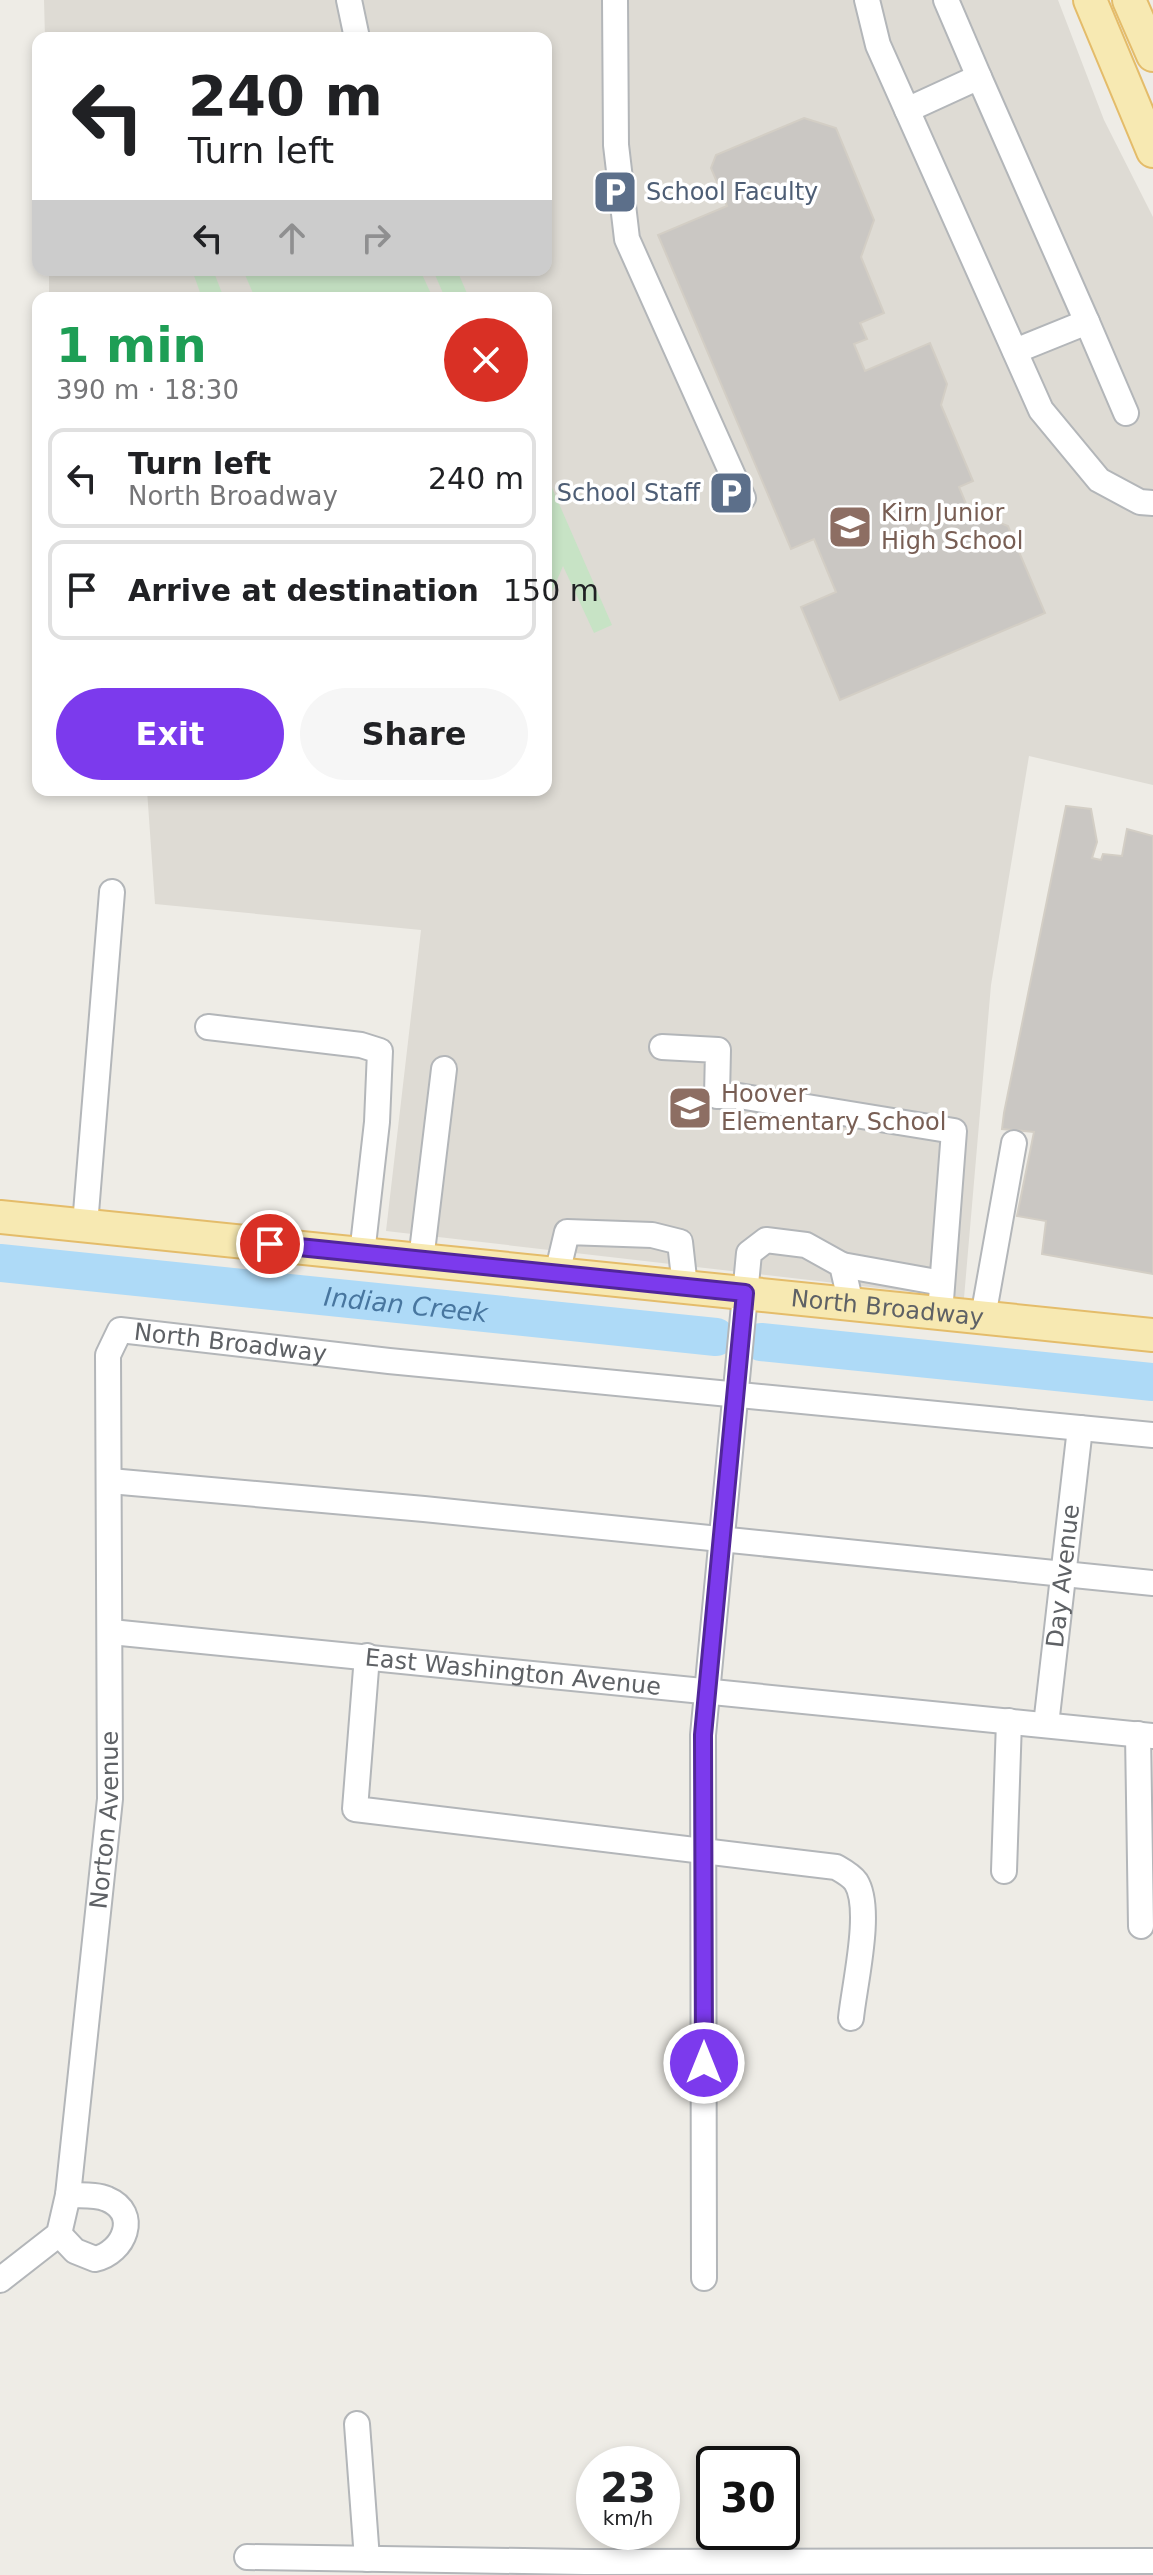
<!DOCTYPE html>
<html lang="en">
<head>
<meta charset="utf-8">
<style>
	:root { --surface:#fff; --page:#f6f6f6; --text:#202124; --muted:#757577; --line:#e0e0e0; --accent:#7c3aed }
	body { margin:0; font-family:"DejaVu Sans",sans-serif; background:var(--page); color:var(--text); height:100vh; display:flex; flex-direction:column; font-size:30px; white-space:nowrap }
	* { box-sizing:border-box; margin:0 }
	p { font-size:26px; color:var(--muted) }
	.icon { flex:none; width:44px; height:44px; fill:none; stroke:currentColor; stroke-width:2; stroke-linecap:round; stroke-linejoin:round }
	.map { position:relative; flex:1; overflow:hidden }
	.panel { position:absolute; left:32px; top:292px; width:520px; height:504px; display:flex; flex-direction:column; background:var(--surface); border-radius:16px; box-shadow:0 4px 12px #0003 }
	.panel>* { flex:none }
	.hud { position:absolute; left:32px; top:32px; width:520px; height:244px; border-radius:16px; box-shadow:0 4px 12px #0003; background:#fff; color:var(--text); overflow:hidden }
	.speed { position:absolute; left:576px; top:2446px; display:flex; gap:16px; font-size:40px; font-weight:700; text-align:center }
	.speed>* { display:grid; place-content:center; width:104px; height:104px; border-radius:50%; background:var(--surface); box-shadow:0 4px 12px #0003; line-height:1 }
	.speed small { font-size:20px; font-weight:400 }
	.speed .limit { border:4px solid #111; border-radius:12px; background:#fff; color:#111 }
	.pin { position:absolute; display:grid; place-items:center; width:68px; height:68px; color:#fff; margin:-34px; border:4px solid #fff; border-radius:50%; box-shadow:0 2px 8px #0007 }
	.me { position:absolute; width:88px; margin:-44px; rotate:0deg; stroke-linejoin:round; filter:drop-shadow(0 0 6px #0008) }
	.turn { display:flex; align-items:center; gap:28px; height:168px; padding:0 24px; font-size:36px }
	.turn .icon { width:104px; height:104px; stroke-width:2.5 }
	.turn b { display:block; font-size:56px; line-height:68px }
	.lanes { display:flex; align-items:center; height:76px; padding:0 24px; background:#0003; justify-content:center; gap:40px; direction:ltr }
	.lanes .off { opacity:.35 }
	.round { display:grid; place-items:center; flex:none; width:84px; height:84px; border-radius:42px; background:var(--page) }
	.overview { display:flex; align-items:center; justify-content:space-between; height:136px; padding:0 24px }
	h1 { font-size:48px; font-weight:600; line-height:60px; color:#1e9e55 }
	.primary-button { display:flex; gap:16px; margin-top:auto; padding:16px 24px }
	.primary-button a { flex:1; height:92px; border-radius:48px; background:var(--accent); color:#fff; font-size:32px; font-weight:600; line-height:92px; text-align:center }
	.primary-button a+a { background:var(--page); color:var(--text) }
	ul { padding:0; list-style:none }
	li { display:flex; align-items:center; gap:24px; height:100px; margin:0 16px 12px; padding:0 8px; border:4px solid var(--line); border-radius:16px }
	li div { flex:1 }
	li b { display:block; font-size:30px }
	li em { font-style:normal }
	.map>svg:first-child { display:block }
</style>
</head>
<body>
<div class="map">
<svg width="1153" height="2575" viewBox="0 0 1153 2575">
	<rect width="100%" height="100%" fill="#eeece6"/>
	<polygon fill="#dedbd4" points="44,0 1058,0 1104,120 1153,217 1153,785 1029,756 991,985 964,1298 386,1231 421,930 155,904 147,790 546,790 546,298 49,298 49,270 546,270 546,38 45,38"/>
	<g fill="#c7e3c5">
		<polygon points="192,270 213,270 224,298 202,298"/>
		<polygon points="243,270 420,270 433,298 255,298"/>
		<polygon points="433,270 457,270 469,298 445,298"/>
		<polygon points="546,474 612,625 594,633 563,566 546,606"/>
	</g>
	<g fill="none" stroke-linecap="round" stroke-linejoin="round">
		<g stroke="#aedaf7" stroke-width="38">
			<path id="s1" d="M0,1263L716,1337"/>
			<polyline points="761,1342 1153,1382"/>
		</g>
	</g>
	<g fill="#cac7c3" stroke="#d3cec5" stroke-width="2">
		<polygon points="804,118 836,128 874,220 861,257 884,313 860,323 867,339 854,344 865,371 930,343 947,384 941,405 973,481 959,487 969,511 1008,526 1045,613 840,700 801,607 836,592 814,539 791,549 658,235 727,206 711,168 716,155"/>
		<polygon points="1066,806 1091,809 1097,842 1092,858 1101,860 1103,854 1122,856 1127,829 1153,836 1153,1274 1042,1254 1046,1221 1017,1216 1034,1132 1002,1129 1004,1113"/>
	</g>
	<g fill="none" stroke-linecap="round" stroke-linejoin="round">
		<g stroke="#b3b6b9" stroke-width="28">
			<g id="minor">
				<polyline points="349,0 357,38"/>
				<polyline points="615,0 616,145 627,239 743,498"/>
				<polyline points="867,0 878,45 1041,410 1099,480 1140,502 1153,503"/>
				<polyline points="946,0 979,77"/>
				<polyline points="907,110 979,77 1087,322 1015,351"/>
				<polyline points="1087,322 1126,413"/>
				<polyline points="208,1027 361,1045 380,1051 377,1122 362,1254"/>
				<polyline points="662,1047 718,1050 717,1096 739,1096 954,1131 940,1313"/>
				<polyline points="85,1225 112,892"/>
				<polyline points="421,1260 444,1069"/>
				<polyline points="842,1265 942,1283"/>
				<polyline points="557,1274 567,1232 652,1235 680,1242 685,1287"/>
				<polyline points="983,1317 1014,1143"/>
				<polyline points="110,1481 424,1509 1153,1583"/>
				<path id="s2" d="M111,1632L1153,1736"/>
				<path d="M367,1656L355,1809L836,1867C843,1871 851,1875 856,1882C873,1909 854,1986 851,2018"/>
				<path id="s3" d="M1046,1725L1080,1428"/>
				<polyline points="1138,1734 1141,1926"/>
				<polyline points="1004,1871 1009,1721"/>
				<path d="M59,2234L75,2251L95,2259C124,2253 141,2213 107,2199C96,2194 80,2196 68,2195"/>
				<polyline points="704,2278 703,1735 749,1253 766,1240 806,1245 842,1265 851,1304"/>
				<path id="s4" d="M0,2280L59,2234L68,2195L110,1799L108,1355L120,1330L389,1361L1153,1435"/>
				<polyline points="357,2424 367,2559"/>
				<polyline points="247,2557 585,2562 1153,2561"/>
			</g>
		</g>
		<g stroke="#e4bc6a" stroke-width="36">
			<g id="major">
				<polyline points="1090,0 1153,151"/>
				<polyline points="1129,0 1153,55"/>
				<path id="s5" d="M0,1217L1153,1335"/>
			</g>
		</g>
		<use href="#minor" stroke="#fff" stroke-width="24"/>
		<use href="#major" stroke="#f7e9b2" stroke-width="32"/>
	</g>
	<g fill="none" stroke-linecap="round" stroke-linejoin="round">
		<g stroke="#51269a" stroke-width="20">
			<polyline id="route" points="270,1244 745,1293 703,1735 704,2063"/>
		</g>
		<use href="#route" stroke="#7c3aed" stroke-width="14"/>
	</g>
	<defs>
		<g id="parking-square" transform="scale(2.3)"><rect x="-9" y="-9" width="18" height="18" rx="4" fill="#5c6f8a" stroke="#fff"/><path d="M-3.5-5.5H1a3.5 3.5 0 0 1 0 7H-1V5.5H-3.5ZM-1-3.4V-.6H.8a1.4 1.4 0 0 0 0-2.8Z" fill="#fff"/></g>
		<g id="school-square" transform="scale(2.3)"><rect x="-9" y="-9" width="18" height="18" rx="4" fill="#8d6e63" stroke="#fff"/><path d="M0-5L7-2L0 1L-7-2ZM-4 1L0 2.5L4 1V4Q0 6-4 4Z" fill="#fff"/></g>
	</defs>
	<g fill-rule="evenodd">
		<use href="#parking-square" x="615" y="192"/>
		<use href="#parking-square" x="731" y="493"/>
		<use href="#school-square" x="850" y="527"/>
		<use href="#school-square" x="690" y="1108"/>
	</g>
	<g text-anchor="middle" stroke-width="7" stroke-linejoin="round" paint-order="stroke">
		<g font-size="24" fill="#4e5e75" stroke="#fff" text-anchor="start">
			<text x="646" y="200">School Faculty</text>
			<text x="700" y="501" text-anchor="end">School Staff</text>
		</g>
		<g font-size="24" fill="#785e54" stroke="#fff" text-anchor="start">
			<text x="881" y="521">Kirn Junior<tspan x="881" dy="28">High School</tspan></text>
			<text x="721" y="1102">Hoover<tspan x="721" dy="28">Elementary School</tspan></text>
		</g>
		<g font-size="24" fill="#5e6165" stroke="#fff">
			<text dy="8" stroke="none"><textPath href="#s5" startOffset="892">North Broadway</textPath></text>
			<text dy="8" stroke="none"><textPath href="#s4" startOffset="1096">North Broadway</textPath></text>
			<text dy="8" stroke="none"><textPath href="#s3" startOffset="150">Day Avenue</textPath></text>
			<text dy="8" stroke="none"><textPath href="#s2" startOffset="404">East Washington Avenue</textPath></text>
			<text dy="8" stroke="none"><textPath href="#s4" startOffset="492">Norton Avenue</textPath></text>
		</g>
		<g font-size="26" font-style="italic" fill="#48769f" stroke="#fff">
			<text dy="9" stroke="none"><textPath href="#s1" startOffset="408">Indian Creek</textPath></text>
		</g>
	</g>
</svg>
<div class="speed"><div>23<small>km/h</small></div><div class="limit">30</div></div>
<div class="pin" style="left:270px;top:1244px;background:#d93025"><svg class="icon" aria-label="arrive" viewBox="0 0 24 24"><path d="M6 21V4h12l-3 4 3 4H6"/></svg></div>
<svg class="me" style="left:704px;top:2063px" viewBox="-20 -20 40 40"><circle r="17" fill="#7c3aed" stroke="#fff" stroke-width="3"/><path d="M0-11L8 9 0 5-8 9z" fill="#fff"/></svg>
<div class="hud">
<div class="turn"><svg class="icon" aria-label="left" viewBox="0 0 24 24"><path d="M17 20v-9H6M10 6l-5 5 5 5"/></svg><div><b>240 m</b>Turn left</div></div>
<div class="lanes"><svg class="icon" aria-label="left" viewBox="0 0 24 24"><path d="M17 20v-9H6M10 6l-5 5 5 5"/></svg><svg class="icon off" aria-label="ahead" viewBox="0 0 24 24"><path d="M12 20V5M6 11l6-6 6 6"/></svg><svg class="icon off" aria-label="right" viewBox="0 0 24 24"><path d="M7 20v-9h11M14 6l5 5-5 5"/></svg></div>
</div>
<section class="panel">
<div class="overview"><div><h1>1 min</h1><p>390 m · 18:30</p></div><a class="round" style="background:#d93025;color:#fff"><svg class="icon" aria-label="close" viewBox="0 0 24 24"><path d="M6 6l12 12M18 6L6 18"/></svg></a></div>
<ul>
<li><svg class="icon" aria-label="left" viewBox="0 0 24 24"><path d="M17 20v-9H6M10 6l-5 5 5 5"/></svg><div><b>Turn left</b><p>North Broadway</p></div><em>240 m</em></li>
<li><svg class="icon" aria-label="arrive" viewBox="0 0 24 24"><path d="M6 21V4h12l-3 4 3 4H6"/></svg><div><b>Arrive at destination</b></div><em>150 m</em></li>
</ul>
<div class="primary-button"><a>Exit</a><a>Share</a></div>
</section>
</div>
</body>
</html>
